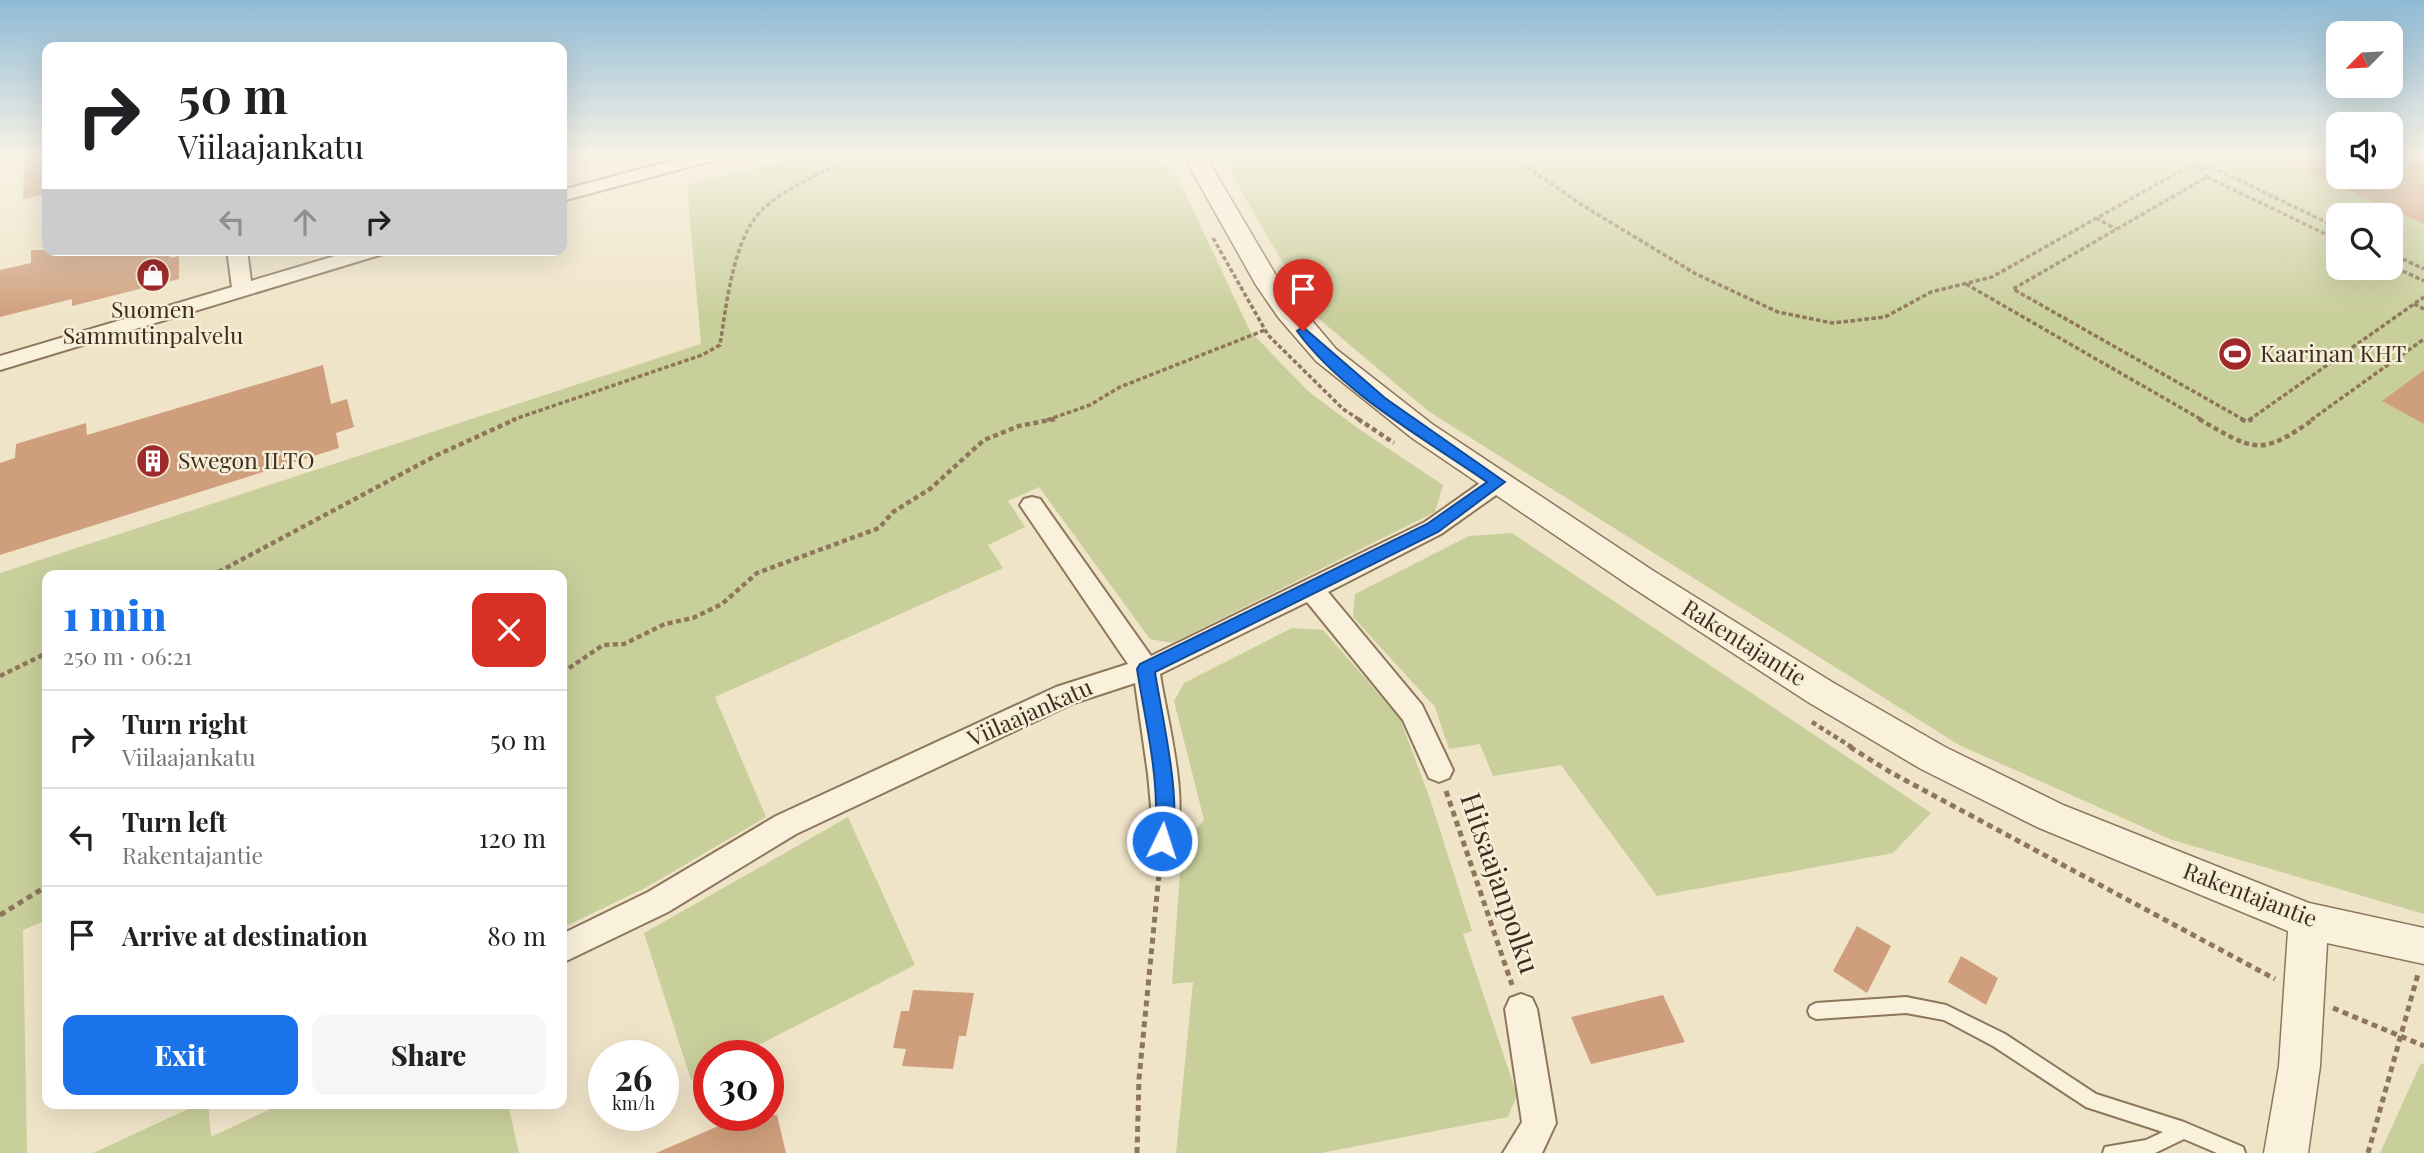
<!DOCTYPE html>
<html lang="en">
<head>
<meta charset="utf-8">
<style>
	:root { --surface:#fff; --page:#f6f6f6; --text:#202124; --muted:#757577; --line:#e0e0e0; --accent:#1a73e8 }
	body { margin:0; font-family:"Playfair Display",serif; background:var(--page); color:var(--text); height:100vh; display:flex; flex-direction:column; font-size:26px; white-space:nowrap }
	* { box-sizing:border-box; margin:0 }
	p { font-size:23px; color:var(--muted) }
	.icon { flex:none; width:38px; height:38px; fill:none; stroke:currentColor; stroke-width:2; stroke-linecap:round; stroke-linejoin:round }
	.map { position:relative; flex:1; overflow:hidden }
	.panel { position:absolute; left:42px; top:570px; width:525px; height:539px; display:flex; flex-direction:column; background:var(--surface); border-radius:14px; box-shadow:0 7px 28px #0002 }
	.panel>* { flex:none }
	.banner { position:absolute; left:42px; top:42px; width:525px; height:214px; border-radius:14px; box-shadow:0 7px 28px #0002; background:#fff; color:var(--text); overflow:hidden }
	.needle { width:46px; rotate:246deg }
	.fabs { position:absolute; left:2326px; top:21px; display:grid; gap:14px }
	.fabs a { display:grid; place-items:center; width:77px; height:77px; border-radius:14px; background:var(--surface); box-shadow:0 7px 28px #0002; font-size:35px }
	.speed { position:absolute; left:588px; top:1040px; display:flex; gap:14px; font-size:35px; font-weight:700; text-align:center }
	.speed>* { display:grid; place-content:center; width:91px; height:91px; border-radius:50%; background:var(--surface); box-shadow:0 7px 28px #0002; line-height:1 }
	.speed small { font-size:18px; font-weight:400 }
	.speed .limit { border:10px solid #d22; background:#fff; color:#111 }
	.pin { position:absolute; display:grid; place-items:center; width:60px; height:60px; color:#fff; margin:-72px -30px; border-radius:50% 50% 50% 0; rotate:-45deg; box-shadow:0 0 7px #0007 }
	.pin .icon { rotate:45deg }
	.me { position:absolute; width:77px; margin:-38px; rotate:4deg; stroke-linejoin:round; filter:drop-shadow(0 0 5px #0008) }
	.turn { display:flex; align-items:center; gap:24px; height:147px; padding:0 21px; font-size:32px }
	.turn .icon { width:91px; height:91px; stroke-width:2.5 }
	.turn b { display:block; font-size:49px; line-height:60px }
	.lanes { display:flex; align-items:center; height:66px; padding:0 21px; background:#0003; justify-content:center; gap:35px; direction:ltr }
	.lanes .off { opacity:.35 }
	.round { display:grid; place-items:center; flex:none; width:74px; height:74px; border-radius:14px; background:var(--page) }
	.overview { display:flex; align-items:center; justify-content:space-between; height:119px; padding:0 21px }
	h1 { font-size:42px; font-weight:800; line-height:52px; color:var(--accent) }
	.action { display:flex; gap:14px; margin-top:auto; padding:14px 21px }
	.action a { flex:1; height:80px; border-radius:14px; background:var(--accent); color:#fff; font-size:28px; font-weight:800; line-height:80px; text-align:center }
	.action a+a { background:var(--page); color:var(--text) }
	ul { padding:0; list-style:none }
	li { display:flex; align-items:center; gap:21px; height:98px; padding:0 21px; border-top:2px solid var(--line) }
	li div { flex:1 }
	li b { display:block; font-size:26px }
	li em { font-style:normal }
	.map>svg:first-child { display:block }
</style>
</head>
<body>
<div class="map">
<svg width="2424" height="1153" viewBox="0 0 2424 1153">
	<rect width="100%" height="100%" fill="#f0e4c8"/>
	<g fill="#c9cf9b" fill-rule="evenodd">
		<polygon points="807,155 1116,155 1171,163 1250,331 1308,391 1356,427 1443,485 1435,512 1172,643 1150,639 1039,487 1008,501 1025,527 988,545 1003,568 715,697 766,817 647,887 562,928 562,576 47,576 47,920 23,930 27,1153 0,1153 0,573 701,344 687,185"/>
		<path d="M1220,155H2338V177H2390L2391,155H2424V914L2172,840L1959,745L1428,411L1312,313ZM2338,215H2390V268H2338Z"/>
		<polygon points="1512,533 1931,813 1893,853 1657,896 1561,765 1493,776 1480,744 1449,749 1435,707 1353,617 1355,594 1469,536"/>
		<polygon points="1292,628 1323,630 1400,718 1431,802 1472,931 1463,934 1517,1095 1508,1117 1321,1153 1176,1153 1193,982 1172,984 1182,845 1204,820 1174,701 1184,683"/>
		<polygon points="848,817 915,965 739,1055 709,1055 709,1071 691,1080 644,933"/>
		<polygon points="2421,1063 2424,1064 2424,1153 2380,1153"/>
		<polygon points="199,1104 208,1104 211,1137 281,1104 508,1104 519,1153 93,1153"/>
	</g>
	<g fill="#cf9f7d">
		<polygon points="25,155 47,155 47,194 23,199"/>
		<polygon points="2270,155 2338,155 2338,177 2390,177 2390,155 2406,155 2424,162 2424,224"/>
		<polygon points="31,250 169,250 170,258 179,256 179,279 72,306 72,299 0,317 0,270 31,263"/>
		<polygon points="323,365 331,404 347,399 354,427 336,433 339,448 0,555 0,463 15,458 16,444 86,423 87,435"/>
		<polygon points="2424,370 2424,424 2382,401"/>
		<polygon points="1857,926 1891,946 1867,993 1833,971"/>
		<polygon points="1961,956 1998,978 1986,1005 1948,982"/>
		<polygon points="913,990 974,993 966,1036 959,1036 953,1069 902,1066 906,1049 893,1048 901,1011 909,1011"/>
		<polygon points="1663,995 1685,1042 1591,1064 1571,1017"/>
		<polygon points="744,1115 777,1115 786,1153 656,1153"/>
	</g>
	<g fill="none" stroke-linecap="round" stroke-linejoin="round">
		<g stroke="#8d765c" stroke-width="4">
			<polygon id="service" points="1906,997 1946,1005 2005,1034 2096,1094 2184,1122 2243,1147 2245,1153 2217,1153 2184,1139 2155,1153 2103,1153 2105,1147 2146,1140 2163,1132 2086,1107 1993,1046 1944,1020 1906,1013 1816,1019 1810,1016 1808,1011 1810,1006 1816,1003"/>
		</g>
		<g stroke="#8d765c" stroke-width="4">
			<g id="minor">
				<polygon points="694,155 721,155 718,159 562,201 562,190"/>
				<polygon points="227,250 247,250 251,281 355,250 385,250 383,254 0,370 0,356 232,287"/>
				<path d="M1498,474L1506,476L1509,482L1506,488L1441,534L1328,592L1422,705L1453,770L1449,778L1439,782L1429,778L1403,720L1307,602L1160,674C1167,721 1192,807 1172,850L1162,854L1152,850L1148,841L1151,806L1148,774L1135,683L1074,703L796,834L668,912L562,963V934L648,892L776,816L1056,687L1128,664L1024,511L1020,505L1024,499L1032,497L1040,499L1151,656L1425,522L1490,476Z"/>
				<polygon points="1521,994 1532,998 1537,1009 1556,1123 1542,1153 1503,1153 1522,1122 1505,1009 1510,998"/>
			</g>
		</g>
		<g stroke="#8d765c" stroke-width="3">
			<polygon id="tertiary" points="1183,155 1205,155 1281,284 1336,349 1432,424 1652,570 1832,682 1945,747 2063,805 2309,903 2424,928 2424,964 2327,943 2320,1066 2308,1153 2264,1153 2279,1066 2288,931 2037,827 1921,769 1808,702 1630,586 1412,438 1316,361 1278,317 1256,285"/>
		</g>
		<g stroke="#8d765c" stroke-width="3.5" stroke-dasharray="4.5 2.5" stroke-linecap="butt">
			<polyline points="1510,155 1582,205 1696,274 1778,312 1832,323 1885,317 1931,292 1992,277 2191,165 2214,168 2338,228"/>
			<polyline points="2196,155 2198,165 2207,177"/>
			<polyline points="2379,210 2384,206"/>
			<polyline points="2096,218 2116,229"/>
			<polyline points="1213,238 1268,335 1343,409 1360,420"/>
			<polyline points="2390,253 2424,269"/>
			<polyline points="2390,265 2424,281"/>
			<polyline points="1966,284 2202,420"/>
			<polyline points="2414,304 2424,309"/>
			<path d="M512,420L702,355L720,345C726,307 733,241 760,212C785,186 826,172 857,155"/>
			<polyline points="1047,420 1090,405 1120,387 1265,330"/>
			<polyline points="2244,420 2013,289 2207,177 2338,240"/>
			<polyline points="2249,420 2424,297"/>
			<polyline points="2311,420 2424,339"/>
		</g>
		<g stroke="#8d765c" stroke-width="4.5" stroke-dasharray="5 3.5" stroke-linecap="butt">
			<polyline points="1358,419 1394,443"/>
			<path d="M2199,419C2254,451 2260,457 2314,419"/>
			<polyline points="2241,419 2247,422 2252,419"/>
			<polyline points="211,576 437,455 516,419"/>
			<polyline points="562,673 603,645 624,644 665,624 693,618 722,604 757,573 879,528 893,512 930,489 984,440 1019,426 1055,419"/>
			<polyline points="0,676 47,653"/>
			<polyline points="1812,722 1853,748"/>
		</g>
		<g stroke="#8d765c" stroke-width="5" stroke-dasharray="6 4.5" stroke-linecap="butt">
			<polyline points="1850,747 1890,772 2275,979"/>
			<polyline points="1446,791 1512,985"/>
			<polyline points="0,915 47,886"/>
			<polyline points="2333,1008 2424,1046"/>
			<polyline points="1137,1153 1139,1079 1160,864"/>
			<polyline points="2368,1153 2418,974"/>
		</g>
		<use href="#service" fill="#faf1dc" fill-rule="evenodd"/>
		<use href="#minor" fill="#faf1dc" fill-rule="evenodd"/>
		<use href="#tertiary" fill="#faf1dc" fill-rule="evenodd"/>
	</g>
	<linearGradient id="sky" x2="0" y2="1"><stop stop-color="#8fbad6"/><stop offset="0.49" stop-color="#f8f3e6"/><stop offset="1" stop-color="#f8f3e6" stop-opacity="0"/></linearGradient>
	<rect width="2424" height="316" fill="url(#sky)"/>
	<path fill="#1a73e8" stroke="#114b97" stroke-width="2" d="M1303,327L1385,398L1505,482L1438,532L1155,672C1161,713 1185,811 1169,847L1162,849L1156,847C1150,834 1156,817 1156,804C1155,759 1144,713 1137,669L1140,664L1427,524L1487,482C1425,439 1342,393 1297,331Z"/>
	<defs>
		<g id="shop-disc" transform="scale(1.75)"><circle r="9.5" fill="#9e2a2b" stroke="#f7eed8"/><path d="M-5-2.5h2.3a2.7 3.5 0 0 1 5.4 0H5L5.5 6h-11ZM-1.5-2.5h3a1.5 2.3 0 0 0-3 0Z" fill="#fff"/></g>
		<g id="stadium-disc" transform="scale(1.75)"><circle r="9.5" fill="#9e2a2b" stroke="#f7eed8"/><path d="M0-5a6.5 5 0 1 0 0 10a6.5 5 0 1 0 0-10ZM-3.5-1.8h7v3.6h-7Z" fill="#fff"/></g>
		<g id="building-disc" transform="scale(1.75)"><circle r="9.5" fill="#9e2a2b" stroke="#f7eed8"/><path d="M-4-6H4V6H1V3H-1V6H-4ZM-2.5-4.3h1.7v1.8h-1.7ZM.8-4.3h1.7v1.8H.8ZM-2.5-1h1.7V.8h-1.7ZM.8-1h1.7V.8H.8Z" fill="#fff"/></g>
	</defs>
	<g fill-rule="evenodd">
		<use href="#shop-disc" x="153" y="275"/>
		<use href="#stadium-disc" x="2235" y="354"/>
		<use href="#building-disc" x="153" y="461"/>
	</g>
	<g text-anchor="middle" stroke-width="5" stroke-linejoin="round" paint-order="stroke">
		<g font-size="23" fill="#3d2e20" stroke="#f7eed8" text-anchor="start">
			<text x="153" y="318" text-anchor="middle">Suomen<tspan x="153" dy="26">Sammutinpalvelu</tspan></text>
			<text x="2260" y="362">Kaarinan KHT</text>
			<text x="178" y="469">Swegon ILTO</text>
		</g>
		<g font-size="23" fill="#3d2e20" stroke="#f7eed8">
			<text transform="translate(1744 643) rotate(32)" y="8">Rakentajantie</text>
			<text transform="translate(1030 713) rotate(-24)" y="8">Viilaajankatu</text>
			<text transform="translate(2250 895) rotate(21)" y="8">Rakentajantie</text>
		</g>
		<g font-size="28" fill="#3d2e20" stroke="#f7eed8">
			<text transform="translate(1500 883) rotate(71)" y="10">Hitsaajanpolku</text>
		</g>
	</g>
</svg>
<div class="fabs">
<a><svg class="needle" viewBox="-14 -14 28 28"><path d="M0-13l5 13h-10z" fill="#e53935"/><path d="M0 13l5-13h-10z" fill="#757577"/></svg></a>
<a><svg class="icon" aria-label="sound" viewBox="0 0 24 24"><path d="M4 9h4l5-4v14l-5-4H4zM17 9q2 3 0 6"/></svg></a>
<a><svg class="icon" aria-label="search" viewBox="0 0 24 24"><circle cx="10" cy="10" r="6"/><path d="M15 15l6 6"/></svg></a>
</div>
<div class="speed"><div>26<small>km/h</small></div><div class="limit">30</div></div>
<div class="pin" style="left:1303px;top:331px;background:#d93025"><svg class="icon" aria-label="arrive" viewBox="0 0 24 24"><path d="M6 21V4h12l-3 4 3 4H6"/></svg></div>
<svg class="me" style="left:1162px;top:841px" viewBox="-20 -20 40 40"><circle r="17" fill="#1a73e8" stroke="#fff" stroke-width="3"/><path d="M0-11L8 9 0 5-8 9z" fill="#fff"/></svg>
<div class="banner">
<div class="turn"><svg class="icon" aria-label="right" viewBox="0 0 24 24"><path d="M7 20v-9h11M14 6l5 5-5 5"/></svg><div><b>50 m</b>Viilaajankatu</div></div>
<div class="lanes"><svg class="icon off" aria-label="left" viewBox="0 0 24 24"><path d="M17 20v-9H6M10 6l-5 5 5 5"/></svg><svg class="icon off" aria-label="ahead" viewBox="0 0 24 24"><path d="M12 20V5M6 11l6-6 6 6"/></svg><svg class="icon" aria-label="right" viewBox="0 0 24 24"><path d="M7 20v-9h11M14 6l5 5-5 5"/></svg></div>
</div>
<section class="panel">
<div class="overview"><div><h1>1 min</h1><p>250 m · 06:21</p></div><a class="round" style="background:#d93025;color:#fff"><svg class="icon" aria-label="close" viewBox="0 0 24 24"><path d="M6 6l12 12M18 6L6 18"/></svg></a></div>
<ul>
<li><svg class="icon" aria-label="right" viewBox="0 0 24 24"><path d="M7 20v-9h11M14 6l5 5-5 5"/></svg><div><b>Turn right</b><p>Viilaajankatu</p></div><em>50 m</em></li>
<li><svg class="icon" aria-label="left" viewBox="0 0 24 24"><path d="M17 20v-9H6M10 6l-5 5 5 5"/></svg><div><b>Turn left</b><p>Rakentajantie</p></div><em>120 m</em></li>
<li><svg class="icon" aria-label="arrive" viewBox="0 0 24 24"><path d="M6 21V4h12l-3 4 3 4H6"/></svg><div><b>Arrive at destination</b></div><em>80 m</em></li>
</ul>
<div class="action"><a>Exit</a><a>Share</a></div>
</section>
</div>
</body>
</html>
